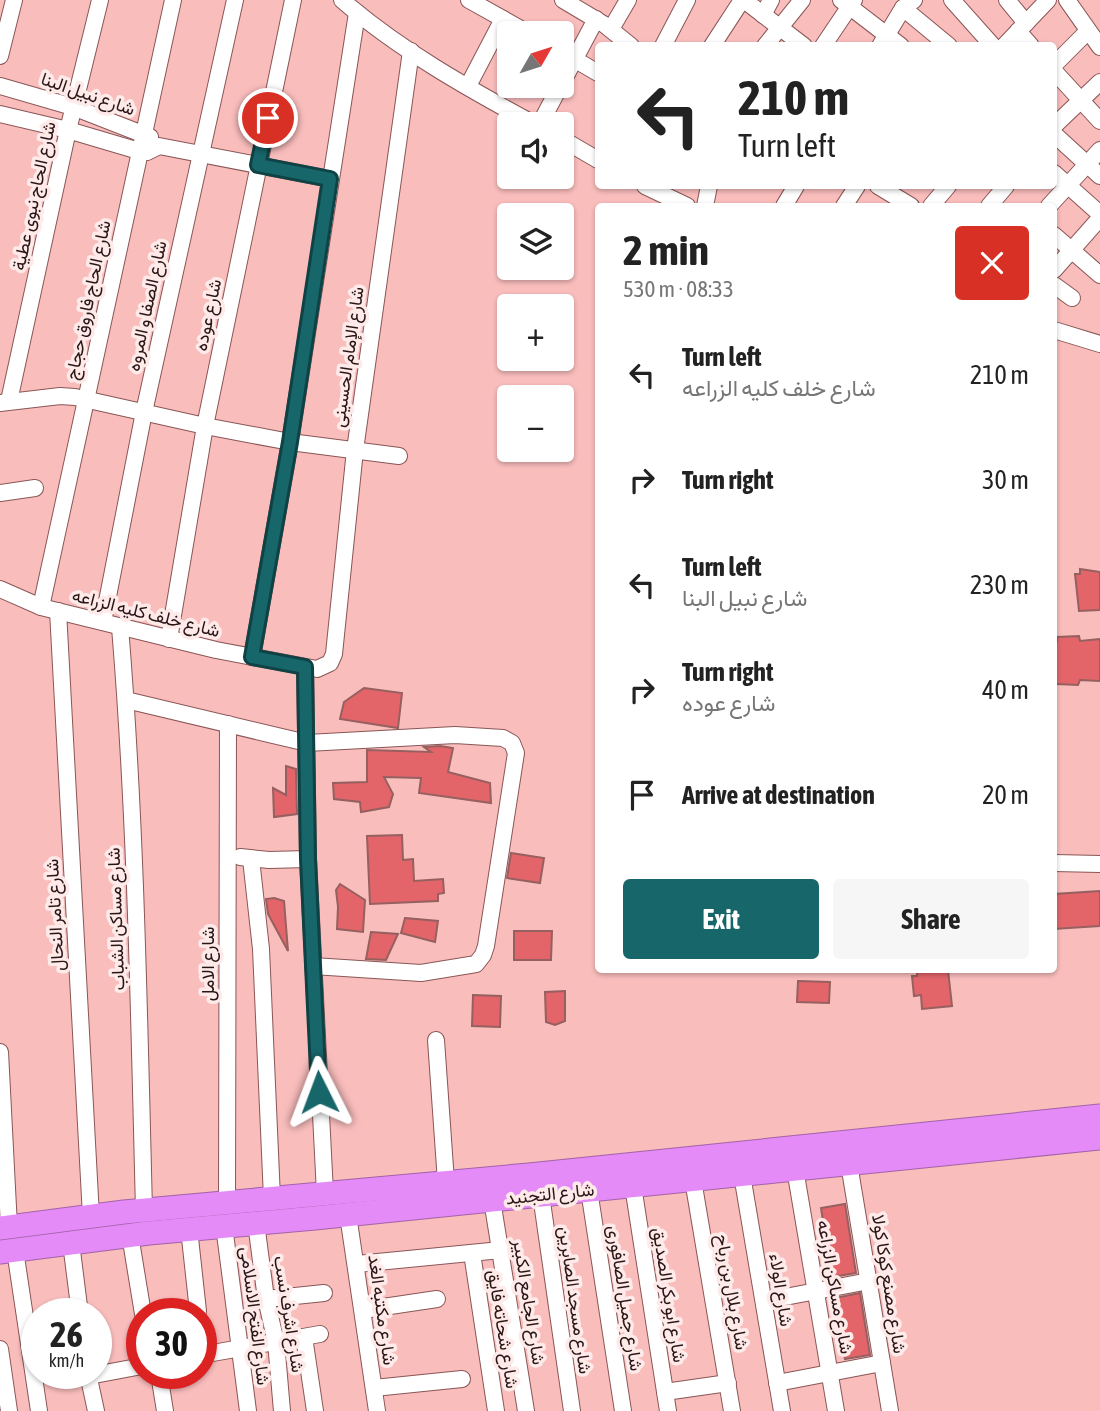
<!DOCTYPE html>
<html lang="en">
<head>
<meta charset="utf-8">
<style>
	:root { --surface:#fff; --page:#f6f6f6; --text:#222; --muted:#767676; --accent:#17666a }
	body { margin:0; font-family:"Asap Condensed",Vazirmatn,sans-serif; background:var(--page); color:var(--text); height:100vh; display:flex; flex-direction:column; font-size:26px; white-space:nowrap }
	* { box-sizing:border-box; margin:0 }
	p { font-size:23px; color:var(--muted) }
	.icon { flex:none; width:38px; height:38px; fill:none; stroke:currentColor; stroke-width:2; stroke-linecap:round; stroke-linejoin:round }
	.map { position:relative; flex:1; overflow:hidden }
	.panel { position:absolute; left:595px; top:203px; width:462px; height:770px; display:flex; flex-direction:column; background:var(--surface); border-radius:7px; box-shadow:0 2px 5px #0004 }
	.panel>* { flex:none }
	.hud { position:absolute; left:595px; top:42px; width:462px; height:147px; border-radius:7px; box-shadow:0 2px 5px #0004; background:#fff; color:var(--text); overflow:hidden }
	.needle { width:46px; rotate:51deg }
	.buttons { position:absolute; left:497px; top:21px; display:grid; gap:14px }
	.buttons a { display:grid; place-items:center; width:77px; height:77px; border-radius:7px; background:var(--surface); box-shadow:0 2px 5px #0004; font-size:35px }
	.speed { position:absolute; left:21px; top:1298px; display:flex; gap:14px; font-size:35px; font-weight:700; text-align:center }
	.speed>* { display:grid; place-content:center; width:91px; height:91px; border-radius:50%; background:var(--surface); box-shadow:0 2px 5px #0004; line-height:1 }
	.speed small { font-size:18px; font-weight:400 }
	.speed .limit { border:10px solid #d22; background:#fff; color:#111 }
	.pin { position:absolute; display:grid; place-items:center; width:60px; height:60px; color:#fff; margin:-30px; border:4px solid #fff; border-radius:50%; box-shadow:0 2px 7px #0007 }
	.me { position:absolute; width:77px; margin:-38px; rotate:357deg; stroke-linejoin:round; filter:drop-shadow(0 0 5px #0008) }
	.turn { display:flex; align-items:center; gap:24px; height:147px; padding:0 28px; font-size:32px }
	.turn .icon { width:91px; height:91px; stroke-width:2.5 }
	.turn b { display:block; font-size:49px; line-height:60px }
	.round { display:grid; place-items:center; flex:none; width:74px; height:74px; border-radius:7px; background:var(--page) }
	.overview { display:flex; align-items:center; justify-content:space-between; height:119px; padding:0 28px }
	h1 { font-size:42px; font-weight:700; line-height:52px }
	.button { display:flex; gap:14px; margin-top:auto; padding:14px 28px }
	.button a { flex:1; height:80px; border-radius:7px; background:var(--accent); color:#fff; font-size:28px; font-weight:700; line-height:80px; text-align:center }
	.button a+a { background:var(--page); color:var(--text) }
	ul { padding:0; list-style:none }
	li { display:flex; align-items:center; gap:21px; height:105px; padding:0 28px }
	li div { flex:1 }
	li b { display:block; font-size:26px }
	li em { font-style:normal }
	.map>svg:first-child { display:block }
</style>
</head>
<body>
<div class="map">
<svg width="1100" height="1411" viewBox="0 0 1100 1411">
	<rect width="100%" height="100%" fill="#f9bdbc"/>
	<g fill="#e3656a" stroke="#95605f" stroke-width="2">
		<polygon points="1080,569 1100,572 1100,610 1079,611 1075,574 1080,574"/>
		<polygon points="1079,636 1080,641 1100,639 1100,681 1080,680 1078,685 1056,684 1054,680 1054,641 1057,641 1057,637"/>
		<polygon points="364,688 402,693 398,728 340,719 344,702"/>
		<polygon points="440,746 453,748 448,772 490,783 491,803 419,793 421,778 384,777 393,794 389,807 361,812 360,802 334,799 333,783 367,782 367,750 431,752 424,747"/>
		<polygon points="286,766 296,769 297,814 274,817 273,788 286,795"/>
		<polygon points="402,835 403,860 413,859 414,881 443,879 444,893 438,894 438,901 370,904 367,836"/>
		<polygon points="511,853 544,858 540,883 507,878"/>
		<polygon points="340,884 365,900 363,932 337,929 338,907 336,890"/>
		<polygon points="1100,891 1100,926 1054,929 1054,894"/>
		<polygon points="274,898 284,901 288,951 268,914 266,899"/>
		<polygon points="405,918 438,921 435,942 401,933"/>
		<polygon points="514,931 552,931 551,960 514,960"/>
		<polygon points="371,932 398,934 386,960 366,959"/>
		<polygon points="917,970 948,970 952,1006 922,1009 921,995 914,996 912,976 917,976"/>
		<polygon points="798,981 830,982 829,1003 797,1002"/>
		<polygon points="565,991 565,1021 555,1025 546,1022 545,992"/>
		<polygon points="473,995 501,996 500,1027 472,1026"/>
		<polygon points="845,1204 856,1273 832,1277 821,1208"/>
		<polygon points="860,1293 870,1355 845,1359 835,1298"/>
	</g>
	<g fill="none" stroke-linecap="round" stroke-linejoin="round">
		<g stroke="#8a5656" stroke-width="18">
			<g id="minor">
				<path d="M342,0C398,49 469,89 534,124"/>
				<polyline points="469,0 528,33"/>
				<polyline points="563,0 605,25 631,46"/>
				<polyline points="744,0 804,46"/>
				<polyline points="841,0 901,46"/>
				<polyline points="952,0 993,46"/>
				<polyline points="1007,0 1026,23"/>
				<polyline points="1067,0 1100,47"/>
				<polyline points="903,8 949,46"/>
				<polyline points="763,15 771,0"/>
				<polyline points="611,29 628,0"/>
				<polyline points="1018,31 1031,46"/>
				<polyline points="663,46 687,0"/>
				<polyline points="712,46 742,0"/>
				<polyline points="765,46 802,0"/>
				<polyline points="823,46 854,0"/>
				<polyline points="880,46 903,8 914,0"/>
				<polyline points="1004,46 1048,0"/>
				<polyline points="562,52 598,73"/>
				<polyline points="0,56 14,0"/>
				<polyline points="1054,65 1088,31"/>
				<polyline points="1054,71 1100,121"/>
				<polyline points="562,83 596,19"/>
				<polyline points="0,86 73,107 150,137"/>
				<polyline points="468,86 503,19"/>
				<polyline points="0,114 68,130 139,151 147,152 159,146 330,179"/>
				<polyline points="540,124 560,86"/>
				<polyline points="1054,126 1100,82"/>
				<polyline points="1054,134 1100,176"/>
				<polyline points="562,139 598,160"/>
				<polyline points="1054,173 1100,214"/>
				<polyline points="645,186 687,206"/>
				<polyline points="878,186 911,206"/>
				<polyline points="705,206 709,186"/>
				<polyline points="784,206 796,186"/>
				<polyline points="844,206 857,186"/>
				<polyline points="931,206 948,186"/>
				<polyline points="989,206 1006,186"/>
				<polyline points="1049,206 1100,150"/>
				<polyline points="1054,235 1100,275"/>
				<polyline points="1054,270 1100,218"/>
				<polyline points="1054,285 1072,298"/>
				<polyline points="1054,330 1100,344"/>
				<polyline points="9,401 68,130 100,0"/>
				<polyline points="0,403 60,396 75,397 205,426 290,442 399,456"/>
				<polyline points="0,493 35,488"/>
				<polyline points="0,589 41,607 216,650 317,669 330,663 334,654 355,450 411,51"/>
				<polyline points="41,607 173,0"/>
				<polyline points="58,611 91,1216"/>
				<polyline points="103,622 144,412 235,0"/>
				<path d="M120,627C136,821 139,1016 144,1210"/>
				<polyline points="169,639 205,426 293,0"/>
				<polyline points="252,657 290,442 357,13"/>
				<polyline points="305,667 308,859 325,1193"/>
				<polyline points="126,700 307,743 455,735 503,738 512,743 516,753 486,946 483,955 476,964 421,973 313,966"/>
				<polyline points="240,857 269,860 308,859"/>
				<polyline points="251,859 261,949 272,1198"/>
				<polyline points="1054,863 1100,864"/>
				<polyline points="436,1040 446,1182"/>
				<polyline points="0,1052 9,1227"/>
				<polyline points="849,1164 890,1411"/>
				<polyline points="795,1169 836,1411"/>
				<polyline points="742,1175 782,1411"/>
				<polyline points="693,1180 732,1411"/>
				<polyline points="633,1186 668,1411"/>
				<polyline points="589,1190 623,1411"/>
				<polyline points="541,1195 572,1411"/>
				<polyline points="492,1200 526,1411"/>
				<polyline points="227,1203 228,724"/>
				<polyline points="348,1215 377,1411"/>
				<polyline points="256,1223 266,1299 276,1342 282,1411"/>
				<polyline points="224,1226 248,1411"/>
				<polyline points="189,1229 198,1311"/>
				<polyline points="130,1235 143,1314"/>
				<polyline points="71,1243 80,1314"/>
				<polyline points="15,1250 39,1411"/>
				<polyline points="472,1253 496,1411"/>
				<polyline points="357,1264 501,1250"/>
				<polyline points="266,1299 324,1293"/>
				<polyline points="764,1301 869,1281"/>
				<polyline points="363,1310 437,1299"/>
				<polyline points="304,1337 315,1411"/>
				<polyline points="0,1349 9,1411"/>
				<polyline points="201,1355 320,1334"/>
				<polyline points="88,1374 96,1411"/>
				<polyline points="159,1374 165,1411"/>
				<polyline points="89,1376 142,1366"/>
				<polyline points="777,1383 882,1363"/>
				<polyline points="374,1388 462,1379"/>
				<polyline points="665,1392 728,1383"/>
			</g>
		</g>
		<g stroke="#a362a8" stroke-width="25">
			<g id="highway">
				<polyline points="0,1228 124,1212 529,1175 1100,1116"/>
				<polyline points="0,1252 149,1233 315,1218 1100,1138"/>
			</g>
		</g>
		<use href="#minor" stroke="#fff" stroke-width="16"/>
		<use href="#highway" stroke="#e48bf7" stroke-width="23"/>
	</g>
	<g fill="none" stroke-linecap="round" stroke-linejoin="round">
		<g stroke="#0f4245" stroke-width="18">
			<polyline id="route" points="268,118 258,165 330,179 290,442 252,657 305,667 308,859 319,1092"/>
		</g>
		<use href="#route" stroke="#17666a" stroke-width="12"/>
	</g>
	<g text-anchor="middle" stroke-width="7" stroke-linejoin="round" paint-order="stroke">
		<g font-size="18" fill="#2a1515" stroke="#fdeae9">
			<text transform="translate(88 94) rotate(19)" y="6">شارع نبيل البنا</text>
			<text transform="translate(34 196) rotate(-78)" y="6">شارع الحاج نبوى عطية</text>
			<text transform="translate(88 300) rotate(-78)" y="6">شارع الحاج فاروق حجاج</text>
			<text transform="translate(147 306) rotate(-78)" y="6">شارع الصفا و المروه</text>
			<text transform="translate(208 315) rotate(-78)" y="6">شارع عوده</text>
			<text transform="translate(348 357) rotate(-82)" y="6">شارع الإمام الحسينى</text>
			<text transform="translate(146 613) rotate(14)" y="6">شارع خلف كليه الزراعه</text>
			<text transform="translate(55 915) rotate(-93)" y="6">شارع تامر النحال</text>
			<text transform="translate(116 919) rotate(-92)" y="6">شارع مساكن الشباب</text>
			<text transform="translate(208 964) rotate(-90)" y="6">شارع الامل</text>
			<text transform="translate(550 1194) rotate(-6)" y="6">شارع التجنيد</text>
			<text transform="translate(889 1284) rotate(81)" y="6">شارع مصنع كوكا كولا</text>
			<text transform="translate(835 1287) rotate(80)" y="6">شارع مساكن الزراعه</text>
			<text transform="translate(781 1290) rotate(81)" y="6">شارع الولاء</text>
			<text transform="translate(732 1292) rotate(80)" y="6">شارع بلال بن رباح</text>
			<text transform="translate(669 1295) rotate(81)" y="6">شارع ابو بكر الصديق</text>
			<text transform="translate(625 1298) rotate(81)" y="6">شارع جميل الصافورى</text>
			<text transform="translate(575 1300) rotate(82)" y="6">شارع مسجد الصابرين</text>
			<text transform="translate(529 1302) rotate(81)" y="6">شارع الجامع الكبير</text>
			<text transform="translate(382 1310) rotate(82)" y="6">شارع مكتبه الغد</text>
			<text transform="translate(289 1314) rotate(81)" y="6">شارع اشرف نسب</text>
			<text transform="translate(255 1316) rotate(83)" y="6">شارع الفتح الاسلامى</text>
			<text transform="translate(503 1329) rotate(81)" y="6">شارع شحاته فايق</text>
		</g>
	</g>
</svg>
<div class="buttons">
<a><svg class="needle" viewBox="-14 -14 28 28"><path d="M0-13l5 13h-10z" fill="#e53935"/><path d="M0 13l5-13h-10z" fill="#767676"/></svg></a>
<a><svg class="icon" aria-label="sound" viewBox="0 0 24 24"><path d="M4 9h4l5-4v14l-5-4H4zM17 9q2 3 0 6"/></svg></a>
<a><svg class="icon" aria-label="layers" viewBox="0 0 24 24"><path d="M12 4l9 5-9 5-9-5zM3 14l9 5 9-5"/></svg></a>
<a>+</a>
<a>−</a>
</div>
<div class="speed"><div>26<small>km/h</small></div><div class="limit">30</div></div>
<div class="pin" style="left:268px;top:118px;background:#d93025"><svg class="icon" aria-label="arrive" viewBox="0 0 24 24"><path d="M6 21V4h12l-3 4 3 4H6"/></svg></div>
<svg class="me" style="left:319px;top:1092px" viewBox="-20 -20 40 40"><path d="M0-17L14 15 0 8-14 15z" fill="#17666a" stroke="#fff" stroke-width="4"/></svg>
<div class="hud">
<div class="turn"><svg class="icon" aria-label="left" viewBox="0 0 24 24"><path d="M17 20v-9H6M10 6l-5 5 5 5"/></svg><div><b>210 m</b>Turn left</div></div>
</div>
<section class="panel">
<div class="overview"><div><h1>2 min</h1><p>530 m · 08:33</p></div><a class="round" style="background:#d93025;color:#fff"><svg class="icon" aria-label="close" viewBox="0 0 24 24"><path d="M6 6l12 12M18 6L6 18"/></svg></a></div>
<ul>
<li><svg class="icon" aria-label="left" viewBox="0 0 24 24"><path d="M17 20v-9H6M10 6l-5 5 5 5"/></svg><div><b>Turn left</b><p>شارع خلف كليه الزراعه</p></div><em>210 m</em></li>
<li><svg class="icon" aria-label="right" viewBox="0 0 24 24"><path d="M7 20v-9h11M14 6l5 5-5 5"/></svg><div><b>Turn right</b></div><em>30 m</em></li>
<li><svg class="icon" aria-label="left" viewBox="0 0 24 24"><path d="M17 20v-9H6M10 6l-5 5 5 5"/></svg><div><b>Turn left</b><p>شارع نبيل البنا</p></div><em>230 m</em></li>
<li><svg class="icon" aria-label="right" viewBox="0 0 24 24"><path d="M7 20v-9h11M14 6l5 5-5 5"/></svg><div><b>Turn right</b><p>شارع عوده</p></div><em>40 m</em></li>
<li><svg class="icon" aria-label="arrive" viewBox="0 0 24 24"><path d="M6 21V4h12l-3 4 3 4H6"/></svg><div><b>Arrive at destination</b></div><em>20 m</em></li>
</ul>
<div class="button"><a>Exit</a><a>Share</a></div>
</section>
</div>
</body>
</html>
